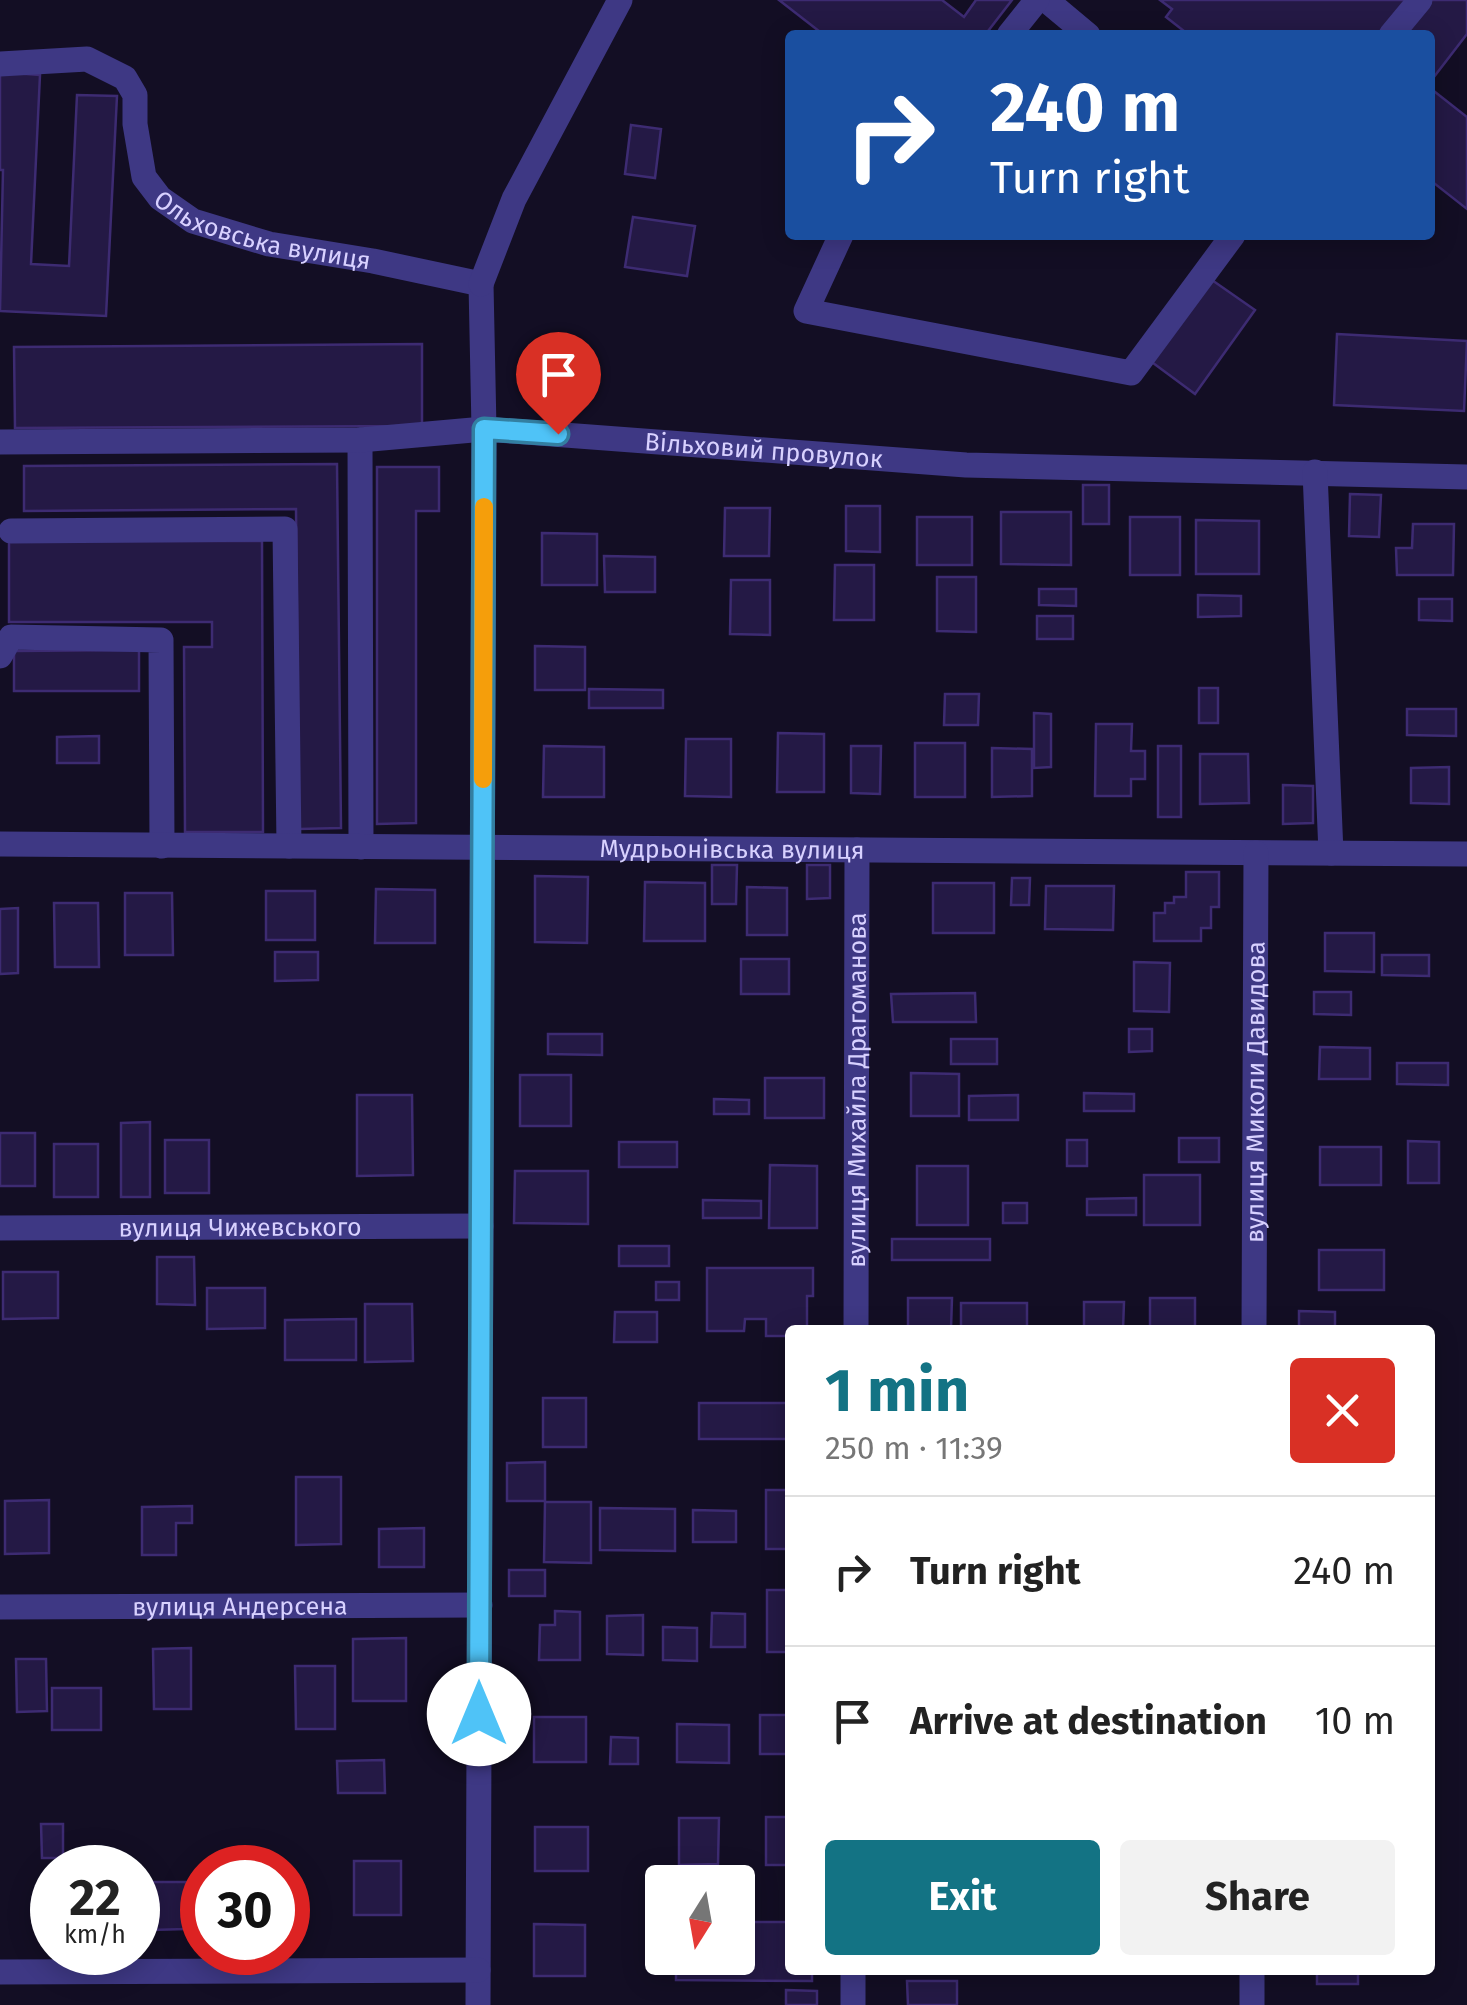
<!DOCTYPE html>
<html lang="en">
<head>
<meta charset="utf-8">
<style>
	:root { --surface:#fff; --page:#f2f2f2; --text:#222; --muted:#767676; --line:#e0e0e0; --accent:#137384 }
	body { margin:0; font-family:"Fira Sans",sans-serif; background:var(--page); color:var(--text); height:100vh; display:flex; flex-direction:column; font-size:38px; white-space:nowrap }
	* { box-sizing:border-box; margin:0 }
	p { font-size:32px; color:var(--muted) }
	.icon { flex:none; width:55px; height:55px; fill:none; stroke:currentColor; stroke-width:2; stroke-linecap:round; stroke-linejoin:round }
	.map { position:relative; flex:1; overflow:hidden }
	.side { position:absolute; left:785px; top:1325px; width:650px; height:650px; display:flex; flex-direction:column; background:var(--surface); border-radius:10px; box-shadow:0 5px 25px #0003 }
	.side>* { flex:none }
	.top-card { position:absolute; left:785px; top:30px; width:650px; height:210px; border-radius:10px; box-shadow:0 5px 25px #0003; background:#1a4fa0; color:#fff; overflow:hidden }
	.needle { width:65px; rotate:191deg }
	.buttons { position:absolute; left:645px; top:1865px; display:grid; gap:20px }
	.buttons a { display:grid; place-items:center; width:110px; height:110px; border-radius:10px; background:var(--surface); box-shadow:0 5px 25px #0003; font-size:50px }
	.speed { position:absolute; left:30px; top:1845px; display:flex; gap:20px; font-size:50px; font-weight:700; text-align:center }
	.speed>* { display:grid; place-content:center; width:130px; height:130px; border-radius:50%; background:var(--surface); box-shadow:0 5px 25px #0003; line-height:1 }
	.speed small { font-size:25px; font-weight:400 }
	.speed .limit { border:15px solid #d22; background:#fff; color:#111 }
	.pin { position:absolute; display:grid; place-items:center; width:85px; height:85px; color:#fff; margin:-102px -42px; border-radius:50% 50% 50% 0; rotate:-45deg; box-shadow:0 0 10px #0007 }
	.pin .icon { rotate:45deg }
	.me { position:absolute; width:110px; margin:-55px; rotate:0deg; stroke-linejoin:round; filter:drop-shadow(0 0 8px #0008) }
	.turn { display:flex; align-items:center; gap:35px; height:210px; padding:0 40px; font-size:45px }
	.turn .icon { width:130px; height:130px; stroke-width:2.5 }
	.turn b { display:block; font-size:70px; line-height:85px }
	.round { display:grid; place-items:center; flex:none; width:105px; height:105px; border-radius:10px; background:var(--page) }
	.headline { display:flex; align-items:center; justify-content:space-between; height:170px; padding:0 40px }
	h1 { font-size:60px; font-weight:700; line-height:75px; color:var(--accent) }
	.cta { display:flex; gap:20px; margin-top:auto; padding:20px 40px }
	.cta a { flex:1; height:115px; border-radius:10px; background:var(--accent); color:#fff; font-size:40px; font-weight:700; line-height:115px; text-align:center }
	.cta a+a { background:var(--page); color:var(--text) }
	ul { padding:0; list-style:none }
	li { display:flex; align-items:center; gap:30px; height:150px; padding:0 40px; border-top:2px solid var(--line) }
	li div { flex:1 }
	li b { display:block; font-size:38px }
	li em { font-style:normal }
	.map>svg:first-child { display:block }
</style>
</head>
<body>
<div class="map">
<svg width="1467" height="2005" viewBox="0 0 1467 2005">
	<rect width="100%" height="100%" fill="#130e24"/>
	<g fill="#241945" stroke="#3d2b72" stroke-width="2.5">
		<polygon points="779,0 942,0 964,17 976,0 1012,0 985,35 824,35"/>
		<polygon points="1160,0 1467,0 1467,34 1430,82 1430,35 1189,35 1166,17 1172,9"/>
		<polygon points="0,72 40,75 31,264 69,266 77,95 117,96 106,316 0,311 3,170 0,170"/>
		<polygon points="1430,88 1467,117 1467,209 1430,180"/>
		<polygon points="631,125 661,129 655,178 625,174"/>
		<polygon points="633,217 695,226 687,276 625,267"/>
		<polygon points="1209,278 1255,310 1195,394 1149,360"/>
		<polygon points="1337,334 1467,341 1464,411 1334,405"/>
		<polygon points="422,344 422,426 15,428 14,347"/>
		<polygon points="337,464 341,828 299,829 296,509 24,511 24,466"/>
		<polygon points="377,467 439,467 439,511 416,511 416,823 377,824"/>
		<rect x="1083" y="485" width="26" height="39"/>
		<polygon points="1350,494 1381,495 1379,537 1349,536"/>
		<polygon points="846,506 880,506 880,552 846,551"/>
		<polygon points="725,508 770,508 769,556 724,556"/>
		<polygon points="1001,512 1071,512 1071,565 1001,564"/>
		<rect x="917" y="517" width="55" height="48"/>
		<rect x="1130" y="517" width="50" height="58"/>
		<polygon points="1196,520 1259,521 1259,574 1196,574"/>
		<polygon points="1413,524 1454,524 1453,575 1397,575 1396,548 1412,548"/>
		<polygon points="542,533 597,534 597,585 542,585"/>
		<polygon points="9,541 262,541 263,832 185,832 184,647 212,647 212,622 9,622"/>
		<polygon points="604,556 655,557 655,592 605,592"/>
		<polygon points="835,565 874,565 874,620 834,620"/>
		<polygon points="937,577 976,577 976,632 937,631"/>
		<polygon points="731,580 770,580 770,635 730,634"/>
		<polygon points="1039,589 1076,589 1076,606 1039,605"/>
		<polygon points="1198,595 1241,596 1241,616 1198,617"/>
		<polygon points="1419,599 1452,599 1452,621 1419,620"/>
		<rect x="1037" y="616" width="36" height="23"/>
		<polygon points="535,646 585,647 585,690 535,690"/>
		<polygon points="139,650 139,691 14,691 14,651"/>
		<rect x="1199" y="688" width="19" height="35"/>
		<polygon points="589,689 663,690 663,708 589,708"/>
		<polygon points="945,694 979,694 978,725 944,725"/>
		<polygon points="1407,709 1456,709 1456,736 1407,735"/>
		<polygon points="1034,713 1051,714 1051,767 1034,768"/>
		<polygon points="1096,724 1132,724 1131,751 1145,751 1145,779 1131,779 1131,796 1095,796"/>
		<polygon points="778,733 824,734 824,792 777,792"/>
		<polygon points="99,736 99,763 57,763 57,737"/>
		<polygon points="686,739 731,739 731,797 685,796"/>
		<rect x="915" y="743" width="50" height="54"/>
		<polygon points="544,746 604,747 604,797 543,797"/>
		<polygon points="851,746 881,746 880,794 851,793"/>
		<rect x="1158" y="746" width="23" height="71"/>
		<polygon points="992,748 1032,749 1032,796 992,797"/>
		<polygon points="1200,754 1248,754 1249,803 1200,804"/>
		<polygon points="1449,767 1449,804 1411,803 1411,768"/>
		<polygon points="1283,785 1313,786 1313,823 1283,824"/>
		<polygon points="712,865 737,865 736,904 712,904"/>
		<polygon points="807,865 830,865 830,898 807,899"/>
		<polygon points="1186,872 1219,872 1219,907 1211,907 1211,928 1201,928 1201,941 1154,941 1154,913 1165,913 1165,903 1174,903 1174,897 1186,897"/>
		<polygon points="535,876 588,877 587,943 535,942"/>
		<polygon points="1012,878 1030,878 1029,905 1011,905"/>
		<polygon points="645,882 705,883 705,941 644,941"/>
		<rect x="933" y="883" width="61" height="50"/>
		<polygon points="1046,886 1114,886 1113,930 1045,929"/>
		<polygon points="747,887 787,888 787,935 747,935"/>
		<polygon points="376,889 435,890 435,943 375,943"/>
		<rect x="266" y="891" width="49" height="49"/>
		<polygon points="125,893 172,893 173,955 125,955"/>
		<polygon points="54,903 98,903 99,967 55,967"/>
		<polygon points="18,908 18,973 0,974 0,909"/>
		<polygon points="1325,933 1374,933 1374,972 1325,971"/>
		<polygon points="275,952 318,952 318,980 275,981"/>
		<polygon points="1382,955 1429,955 1429,976 1382,975"/>
		<rect x="741" y="959" width="48" height="35"/>
		<polygon points="1134,962 1170,963 1169,1012 1134,1011"/>
		<polygon points="1314,992 1351,992 1351,1015 1314,1014"/>
		<polygon points="975,993 976,1022 893,1022 891,994"/>
		<polygon points="1129,1029 1152,1029 1152,1051 1129,1052"/>
		<polygon points="548,1034 602,1034 602,1055 548,1054"/>
		<rect x="951" y="1039" width="46" height="25"/>
		<polygon points="1320,1047 1370,1048 1370,1079 1319,1079"/>
		<polygon points="1397,1063 1448,1063 1448,1085 1397,1084"/>
		<polygon points="911,1073 959,1074 959,1116 911,1116"/>
		<rect x="520" y="1075" width="51" height="51"/>
		<rect x="765" y="1078" width="59" height="40"/>
		<polygon points="1084,1093 1134,1094 1134,1111 1084,1111"/>
		<polygon points="357,1095 412,1095 413,1175 357,1176"/>
		<polygon points="1018,1095 1018,1120 969,1120 969,1096"/>
		<polygon points="714,1099 749,1100 749,1114 714,1114"/>
		<polygon points="150,1122 150,1197 121,1197 121,1123"/>
		<rect x="0" y="1133" width="35" height="53"/>
		<rect x="1179" y="1138" width="40" height="24"/>
		<rect x="165" y="1140" width="44" height="53"/>
		<rect x="1067" y="1140" width="20" height="26"/>
		<polygon points="1408,1141 1439,1142 1439,1183 1408,1183"/>
		<rect x="619" y="1142" width="58" height="25"/>
		<rect x="54" y="1144" width="44" height="53"/>
		<rect x="1320" y="1147" width="61" height="38"/>
		<polygon points="770,1165 817,1166 817,1228 769,1228"/>
		<rect x="917" y="1166" width="51" height="59"/>
		<polygon points="515,1171 588,1171 588,1224 514,1223"/>
		<rect x="1144" y="1175" width="56" height="50"/>
		<polygon points="1136,1198 1136,1215 1087,1215 1087,1199"/>
		<polygon points="703,1200 761,1201 761,1218 703,1218"/>
		<rect x="1003" y="1203" width="24" height="20"/>
		<rect x="892" y="1239" width="98" height="21"/>
		<rect x="619" y="1246" width="50" height="20"/>
		<rect x="1319" y="1250" width="65" height="40"/>
		<polygon points="157,1257 194,1257 195,1305 157,1304"/>
		<polygon points="707,1268 813,1268 813,1296 807,1296 807,1330 790,1330 790,1336 766,1336 766,1319 745,1319 744,1331 707,1331"/>
		<polygon points="3,1272 58,1272 58,1318 3,1319"/>
		<rect x="656" y="1282" width="23" height="18"/>
		<polygon points="207,1288 265,1288 265,1328 207,1329"/>
		<polygon points="908,1298 952,1298 951,1329 908,1329"/>
		<rect x="1150" y="1298" width="45" height="32"/>
		<polygon points="1084,1302 1124,1302 1123,1330 1084,1330"/>
		<rect x="961" y="1303" width="66" height="27"/>
		<polygon points="365,1304 412,1304 413,1361 365,1362"/>
		<polygon points="1299,1311 1335,1312 1335,1330 1299,1330"/>
		<polygon points="615,1312 657,1312 657,1342 614,1342"/>
		<polygon points="356,1319 356,1360 285,1360 285,1320"/>
		<rect x="543" y="1398" width="43" height="49"/>
		<rect x="699" y="1403" width="91" height="36"/>
		<polygon points="545,1462 545,1501 507,1501 507,1463"/>
		<polygon points="296,1477 341,1477 341,1544 296,1545"/>
		<rect x="766" y="1490" width="24" height="59"/>
		<polygon points="49,1500 49,1553 5,1554 5,1501"/>
		<polygon points="545,1502 591,1502 591,1563 544,1562"/>
		<polygon points="192,1506 192,1523 176,1523 176,1555 142,1555 142,1507"/>
		<polygon points="600,1508 675,1509 675,1551 600,1550"/>
		<polygon points="693,1510 736,1511 736,1542 693,1542"/>
		<polygon points="424,1528 424,1567 379,1567 379,1529"/>
		<rect x="509" y="1570" width="36" height="26"/>
		<rect x="767" y="1590" width="23" height="62"/>
		<polygon points="555,1611 580,1612 580,1660 539,1660 540,1625 555,1625"/>
		<polygon points="712,1613 745,1614 745,1647 711,1647"/>
		<polygon points="643,1615 643,1655 607,1654 607,1616"/>
		<polygon points="663,1627 697,1628 697,1661 663,1660"/>
		<polygon points="406,1638 406,1701 353,1701 353,1639"/>
		<polygon points="191,1648 191,1709 154,1709 153,1649"/>
		<polygon points="16,1659 46,1659 47,1711 17,1712"/>
		<polygon points="295,1666 335,1666 335,1729 296,1729"/>
		<rect x="52" y="1688" width="49" height="42"/>
		<rect x="760" y="1715" width="30" height="39"/>
		<rect x="534" y="1717" width="52" height="45"/>
		<polygon points="677,1724 729,1725 729,1763 677,1762"/>
		<polygon points="611,1737 638,1738 638,1764 610,1764"/>
		<polygon points="384,1760 385,1793 338,1793 337,1761"/>
		<rect x="766" y="1817" width="24" height="48"/>
		<polygon points="679,1818 719,1818 718,1864 679,1865"/>
		<polygon points="41,1824 63,1824 63,1858 42,1858"/>
		<rect x="535" y="1827" width="53" height="44"/>
		<rect x="354" y="1861" width="47" height="54"/>
		<polygon points="47,1876 52,1876 52,1938 48,1938"/>
		<polygon points="150,1882 186,1882 186,1929 151,1930"/>
		<polygon points="739,1922 789,1922 790,1970 812,1970 812,1981 676,1980 676,1958 738,1958"/>
		<polygon points="534,1924 585,1925 585,1976 534,1976"/>
		<rect x="1317" y="1970" width="41" height="14"/>
		<polygon points="907,1981 957,1981 957,2005 908,2005"/>
		<polygon points="786,1990 817,1991 817,2005 786,2005"/>
	</g>
	<g fill="none" stroke-linecap="round" stroke-linejoin="round">
		<g stroke="#3e3884" stroke-width="25">
			<polyline points="1046,0 1088,35"/>
			<polyline points="1009,35 1037,0"/>
			<polyline points="1391,35 1420,0"/>
			<path id="s1" d="M0,64L87,59L125,78L135,95V124L144,177L160,198L193,221L269,244L373,261L481,284L484,429L478,2005"/>
			<polyline points="841,235 806,311 1131,373 1233,235"/>
			<polyline points="481,284 514,199 620,0"/>
			<polyline points="360,440 361,847"/>
			<path id="s2" d="M0,442L360,440L484,429L966,465L1467,477"/>
			<polyline points="1315,472 1331,853"/>
			<polyline points="11,531 285,529 289,846"/>
			<polyline points="0,656 11,637 161,640 162,846"/>
			<path id="s3" d="M0,844L1467,854"/>
			<path id="s4" d="M0,1228L481,1226"/>
			<path id="s5" d="M856,1330L857,850"/>
			<path id="s6" d="M1254,1330L1256,853"/>
			<path id="s7" d="M0,1607L480,1605"/>
			<polyline points="0,1972 478,1970"/>
			<polyline points="853,2005 853,1970"/>
			<polyline points="1252,2005 1252,1970"/>
		</g>
	</g>
	<g fill="none" stroke-linecap="round" stroke-linejoin="round">
		<g stroke="#337fa1" stroke-width="25">
			<polyline id="route" points="479,1714 484,429 558,434"/>
		</g>
		<use href="#route" stroke="#4fc3f7" stroke-width="18"/>
		<polyline stroke="#f59e0b" stroke-width="18" points="483,779 484,507"/>
	</g>
	<g text-anchor="middle" stroke-width="8" stroke-linejoin="round" paint-order="stroke">
		<g font-size="25" fill="#d8d1ff" stroke="#130e24">
			<text dy="9" stroke="none"><textPath href="#s1" startOffset="368">Ольховська вулиця</textPath></text>
			<text dy="9" stroke="none"><textPath href="#s2" startOffset="765">Вільховий провулок</textPath></text>
			<text dy="9" stroke="none"><textPath href="#s3" startOffset="732">Мудрьонівська вулиця</textPath></text>
			<text dy="9" stroke="none"><textPath href="#s5" startOffset="240">вулиця Михайла Драгоманова</textPath></text>
			<text dy="9" stroke="none"><textPath href="#s6" startOffset="238">вулиця Миколи Давидова</textPath></text>
			<text dy="9" stroke="none"><textPath href="#s4" startOffset="240">вулиця Чижевського</textPath></text>
			<text dy="9" stroke="none"><textPath href="#s7" startOffset="240">вулиця Андерсена</textPath></text>
		</g>
	</g>
</svg>
<div class="buttons">
<a><svg class="needle" viewBox="-14 -14 28 28"><path d="M0-13l5 13h-10z" fill="#e53935"/><path d="M0 13l5-13h-10z" fill="#767676"/></svg></a>
</div>
<div class="speed"><div>22<small>km/h</small></div><div class="limit">30</div></div>
<div class="pin" style="left:558px;top:434px;background:#d93025"><svg class="icon" aria-label="arrive" viewBox="0 0 24 24"><path d="M6 21V4h12l-3 4 3 4H6"/></svg></div>
<svg class="me" style="left:479px;top:1714px" viewBox="-20 -20 40 40"><circle r="19" fill="#fff"/><path d="M0-13L10 11 0 6-10 11z" fill="#4fc3f7"/></svg>
<div class="top-card">
<div class="turn"><svg class="icon" aria-label="right" viewBox="0 0 24 24"><path d="M7 20v-9h11M14 6l5 5-5 5"/></svg><div><b>240 m</b>Turn right</div></div>
</div>
<section class="side">
<div class="headline"><div><h1>1 min</h1><p>250 m · 11:39</p></div><a class="round" style="background:#d93025;color:#fff"><svg class="icon" aria-label="close" viewBox="0 0 24 24"><path d="M6 6l12 12M18 6L6 18"/></svg></a></div>
<ul>
<li><svg class="icon" aria-label="right" viewBox="0 0 24 24"><path d="M7 20v-9h11M14 6l5 5-5 5"/></svg><div><b>Turn right</b></div><em>240 m</em></li>
<li><svg class="icon" aria-label="arrive" viewBox="0 0 24 24"><path d="M6 21V4h12l-3 4 3 4H6"/></svg><div><b>Arrive at destination</b></div><em>10 m</em></li>
</ul>
<div class="cta"><a>Exit</a><a>Share</a></div>
</section>
</div>
</body>
</html>
